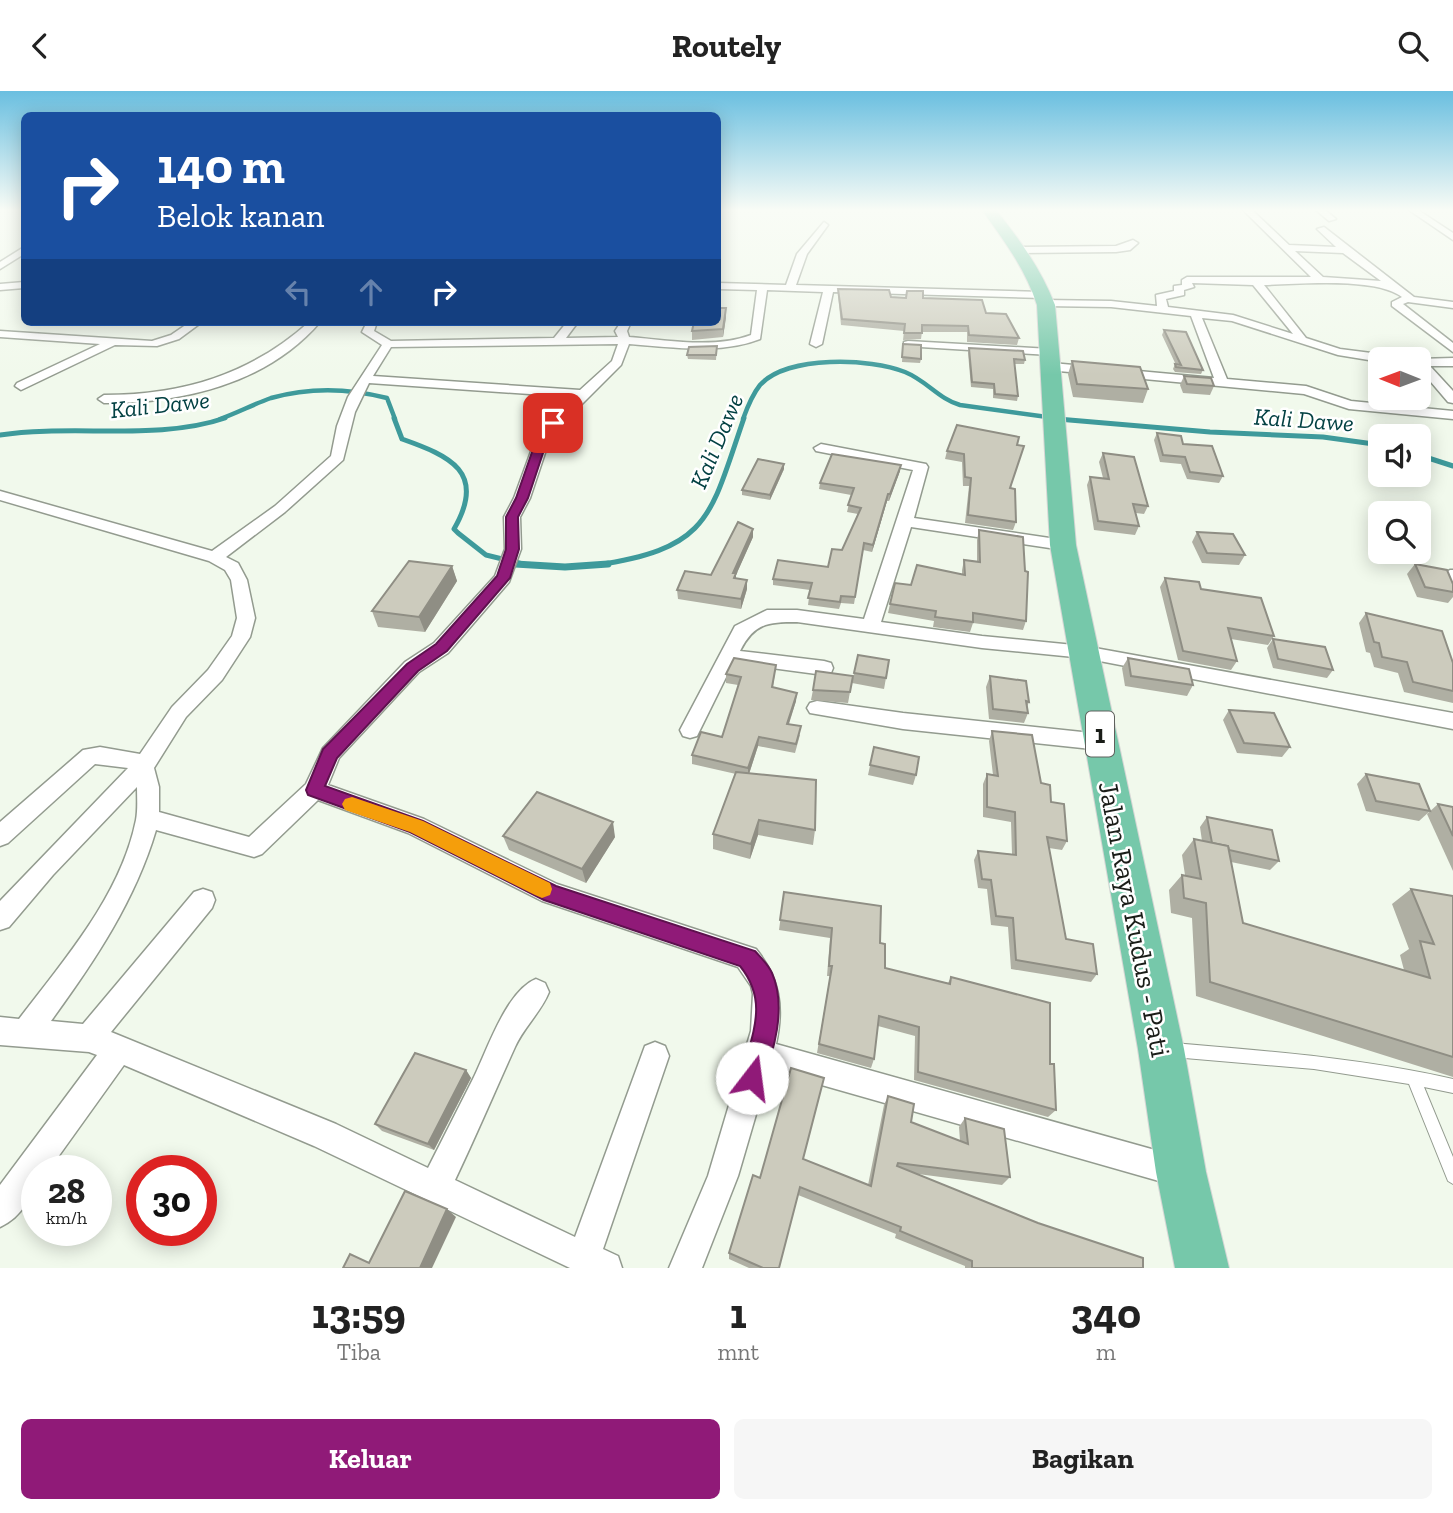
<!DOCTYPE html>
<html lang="id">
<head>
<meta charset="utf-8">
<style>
	:root { --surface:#fff; --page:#f6f6f6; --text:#222; --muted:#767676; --accent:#901a78 }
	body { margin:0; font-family:"Zilla Slab",serif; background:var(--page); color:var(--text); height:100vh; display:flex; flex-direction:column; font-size:26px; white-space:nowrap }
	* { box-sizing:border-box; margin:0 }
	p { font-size:23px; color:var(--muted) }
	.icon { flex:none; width:38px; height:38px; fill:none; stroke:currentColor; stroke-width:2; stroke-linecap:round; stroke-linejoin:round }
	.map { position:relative; height:1177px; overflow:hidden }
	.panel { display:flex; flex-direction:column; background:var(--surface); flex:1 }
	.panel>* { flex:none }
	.hud { position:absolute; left:21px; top:21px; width:700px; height:214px; border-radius:10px; box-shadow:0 4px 18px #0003; background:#1a4fa0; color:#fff; overflow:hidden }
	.needle { width:46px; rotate:271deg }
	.buttons { position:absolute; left:1368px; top:256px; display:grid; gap:14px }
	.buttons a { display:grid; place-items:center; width:63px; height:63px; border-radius:10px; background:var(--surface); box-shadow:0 4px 18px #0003; font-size:35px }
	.speed { position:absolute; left:21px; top:1064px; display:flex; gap:14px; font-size:35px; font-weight:700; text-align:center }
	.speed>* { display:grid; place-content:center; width:91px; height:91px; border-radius:50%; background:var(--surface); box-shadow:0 4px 18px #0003; line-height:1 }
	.speed small { font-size:18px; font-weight:400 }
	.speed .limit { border:10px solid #d22; background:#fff; color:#111 }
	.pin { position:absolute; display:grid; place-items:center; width:60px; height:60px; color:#fff; margin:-30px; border-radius:14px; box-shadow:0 4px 10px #0006 }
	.me { position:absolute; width:77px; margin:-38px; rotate:15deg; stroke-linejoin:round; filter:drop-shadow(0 0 5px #0008) }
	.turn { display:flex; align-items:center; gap:24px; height:147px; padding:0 21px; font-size:32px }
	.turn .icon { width:91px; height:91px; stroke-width:2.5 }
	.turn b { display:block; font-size:49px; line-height:60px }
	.lanes { display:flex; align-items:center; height:66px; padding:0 21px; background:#0003; justify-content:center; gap:35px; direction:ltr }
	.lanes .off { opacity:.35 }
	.eta { display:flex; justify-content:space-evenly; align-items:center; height:119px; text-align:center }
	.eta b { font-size:42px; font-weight:800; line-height:49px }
	.primary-button { display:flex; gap:14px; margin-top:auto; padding:14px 21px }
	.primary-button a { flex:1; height:80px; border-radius:10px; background:var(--accent); color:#fff; font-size:28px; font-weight:800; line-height:80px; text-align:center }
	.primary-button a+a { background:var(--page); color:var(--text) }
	header { display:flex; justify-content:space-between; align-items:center; height:91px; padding:0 21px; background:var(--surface); font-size:32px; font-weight:800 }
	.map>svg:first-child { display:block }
</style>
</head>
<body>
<header><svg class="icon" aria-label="back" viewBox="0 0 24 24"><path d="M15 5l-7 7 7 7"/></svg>Routely<svg class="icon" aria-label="search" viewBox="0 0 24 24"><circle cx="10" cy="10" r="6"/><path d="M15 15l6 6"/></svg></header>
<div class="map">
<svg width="1453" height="1177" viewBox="0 0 1453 1177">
	<rect width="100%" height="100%" fill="#f1f9ec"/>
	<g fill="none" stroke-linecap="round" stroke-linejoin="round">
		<g stroke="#3e9a9b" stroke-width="4.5">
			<path d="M220,328C237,322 254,313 271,307C310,296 348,297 387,307L395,328"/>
			<path d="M743,328C747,317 752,304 760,294C787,264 871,267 905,281C927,290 939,308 960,314L1062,328"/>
		</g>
		<g stroke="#3e9a9b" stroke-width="5">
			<path d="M394,327L402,348C450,365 487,381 454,438L458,442L486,464L527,474"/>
			<polyline points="1046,327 1210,341 1323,346 1381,354"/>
			<path d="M0,344C71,333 159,350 225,327"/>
			<polyline points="1419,364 1453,375"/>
			<path d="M597,474C711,457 710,425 744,327"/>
		</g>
		<polyline stroke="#3e9a9b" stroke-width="7" points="515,473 565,476 608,473"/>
		<g stroke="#939b8f" stroke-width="2">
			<path id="service" d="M1173,952C1267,960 1361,967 1453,988V1002L1424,996L1453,1066V1093L1448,1090L1409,993L1314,978L1173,966L1168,964L1166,959L1168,954Z"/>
		</g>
		<g stroke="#939b8f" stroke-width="3">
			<g id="minor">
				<path d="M1243,119H1252L1289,154L1336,156L1317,138L1324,136L1414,206L1453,211V217L1408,211L1403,213L1453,252V261L1392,215V211L1402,206C1376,186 1298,193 1264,194L1306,247L1340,258L1387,264L1393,268H1381V271L1338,264L1232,230L1202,227L1227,288L1306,295L1351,310L1453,320V328L1349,318L1304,303L1048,279V273L1052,272L1214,287L1191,225L1111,216L1045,215L1040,212L1045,209L1111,210L1157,215L1156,204L1174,200V195L1182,194V189L1187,186H1311ZM1295,160L1343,162L1381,190L1323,186ZM1192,192L1253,194L1293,243L1233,224L1168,216L1166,208L1184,204V199L1194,196Z"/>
				<polygon points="1316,119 1325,119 1336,128 1329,130"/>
				<polygon points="1409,119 1418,119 1453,142 1453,149"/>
				<path d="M824,131L828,134L807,163L796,194L1042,201L1047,204L1042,207L833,201L822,253L816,256L810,253L823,201L767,199L760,248C719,264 672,256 629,253L621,274L551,344L530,407L520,426L521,458L509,491L448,562L419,581L339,667L328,694L424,728L557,793L756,858C780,888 784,916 776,953L1180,1066L1191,1070L1195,1081L1191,1092L1180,1096L769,979L738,1085L702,1177H669L708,1085L751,940L753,903L751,895L738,876L542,810L408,742L318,709L262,763L254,766L156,739C135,810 94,871 51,930L83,933L194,801L203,798L212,801L215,809L212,817L111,941L336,1033L428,1077C443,1047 458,1018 473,988C487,960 506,900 536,888L545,892L549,901C541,921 524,936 515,956C495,1000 476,1045 455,1089L575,1146L645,955L655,951L665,955L669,965L603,1158L618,1165L622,1177H570L314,1055L124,974L48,1080H37C37,1101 21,1127 0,1136V1094L97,964L89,961L0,954V926L19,928C64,869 121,804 136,729C138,718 137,707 137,696L53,784L9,836L0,839V810L128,677L95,673L8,752L0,755V731L83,659L100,656L140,663L172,616L208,579L232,545L237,527L231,489L225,479L209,470L0,409V400L212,460L275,415L331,365L337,335L348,306L382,254L362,241L367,231H377L374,240L391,250L554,247L567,231H578L566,247L618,246L615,240L621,231H631L627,240L629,246C667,249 714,258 751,244L757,199L718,198V192L786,194L797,163ZM618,253L612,270L580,299L373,285L391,256ZM369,292L573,306L537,344L514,407L504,426L505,458L495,485L434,552L405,571L323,657L306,693L249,746L159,721V696L154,677L186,626L222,589L250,546L255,527L247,489L238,472L226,466L285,421L343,369L355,321Z"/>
				<polygon points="1133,149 1138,152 1130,159 1116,161 1020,162 1015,159 1020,156 1116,155"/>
				<polygon points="24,156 24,163 0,178 0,171"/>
				<polygon points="24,191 24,197 0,199 0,193"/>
				<polygon points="190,231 202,231 179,248 157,255 115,254 21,299 15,295 17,292 100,253 0,246 0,240 152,250 171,244"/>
				<path d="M309,231H320C267,293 182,312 104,312L98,308L104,304C182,304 250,284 309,231Z"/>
				<polygon points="908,250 1050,258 1056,261 1050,264 904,255 904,251"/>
				<polygon points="1453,267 1453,275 1430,275 1453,300 1453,312 1448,311 1419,277 1418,268"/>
				<path d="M821,353L926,373L928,376L914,427L1063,449L1071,454L1063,459L911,436L881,531L982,545L1084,555L1453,622V638L1084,567L982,557L797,531C768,531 754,532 740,560L824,570L831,572L833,577L831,582L824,584L733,572L697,645L690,647L683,645L680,639L735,535L767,519H797L864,528L913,379L816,360L814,357Z"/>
				<polygon points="1450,479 1453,479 1453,495 1447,494 1442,484"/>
				<polygon points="817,610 903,622 1101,643 1108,645 1111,651 1108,657 1101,659 903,638 810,622 807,617 810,612"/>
			</g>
		</g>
		<g stroke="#d6d6d5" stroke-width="2">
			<path id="trunk" d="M982,119H996C1020,149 1041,178 1055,214L1076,454L1184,958L1206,1081L1229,1177H1175L1156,1081L1138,958L1050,454L1037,214C1025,177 1004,150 982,119Z"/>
		</g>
		<use href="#service" fill="#fff" fill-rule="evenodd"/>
		<use href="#minor" fill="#fff" fill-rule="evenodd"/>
		<use href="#trunk" fill="#76c8aa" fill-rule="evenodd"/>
	</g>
	<g fill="#afafa3">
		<polygon points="838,198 891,206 923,207 986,222 1019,247 1017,254 967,251 967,241 922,241 921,248 903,249 904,240 841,234 838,204"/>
		<polygon points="726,226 723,246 692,249 692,240"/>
		<polygon points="1164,239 1203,279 1201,283 1175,281 1173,278 1175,273 1176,274 1162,244"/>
		<polygon points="903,253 921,268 920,272 902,271"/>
		<polygon points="717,255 716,269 688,268 687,264"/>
		<polygon points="969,257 1025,269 1024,273 1014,273 1018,305 1017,310 993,307 993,298 971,296 968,262"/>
		<polygon points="1072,270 1148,298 1143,312 1073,306 1068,283"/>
		<polygon points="1184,285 1214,295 1210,304 1183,302 1180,294"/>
		<polygon points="1157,342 1183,353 1223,385 1219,392 1187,388 1181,373 1160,371 1154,349"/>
		<polygon points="1017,354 1011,397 1016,431 1013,439 965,432 969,395 963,395 962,371 945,368 947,360"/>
		<polygon points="1103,362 1148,415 1144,423 1136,422 1139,435 1135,444 1094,439 1087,394 1090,386 1103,387 1099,371"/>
		<polygon points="784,378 770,409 742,404 742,399"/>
		<polygon points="900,380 889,410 887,410 872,461 863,459 854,513 841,512 839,518 808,514 810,499 773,494 773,488 828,476 842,459 858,423 847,421 851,404 819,398 820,392"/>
		<polygon points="753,438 753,446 736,484 736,488 747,489 747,498 741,518 678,508 677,499 711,484"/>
		<polygon points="979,439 1026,530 1023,539 973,532 970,541 933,536 934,530 888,522 890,513 962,484 962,479 964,469 977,471 977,449"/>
		<polygon points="1197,441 1245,464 1239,474 1202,472 1192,451"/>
		<polygon points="1415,473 1453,493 1453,506 1448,512 1417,506 1407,483"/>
		<polygon points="452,475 457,490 425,541 378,536 372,520"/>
		<polygon points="1165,487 1201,498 1274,545 1268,554 1231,548 1237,570 1231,579 1178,569 1160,496"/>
		<polygon points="1366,522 1453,572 1453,612 1404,601 1398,582 1374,576 1370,562 1366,561 1359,532"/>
		<polygon points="1273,548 1333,579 1327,587 1273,577 1267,557"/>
		<polygon points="858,564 886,587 884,598 852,592"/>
		<polygon points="1128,567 1193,594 1187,605 1125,595 1122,577"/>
		<polygon points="776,574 773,596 796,610 789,633 800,644 795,662 758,655 749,683 815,739 813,754 758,744 750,768 713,758 713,743 736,683 692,673 692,664 722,646 738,594 726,592 726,583"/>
		<polygon points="990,585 1029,611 1027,616 1028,622 1024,632 989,628 986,596"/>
		<polygon points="813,599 850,601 848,612 811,609"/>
		<polygon points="1229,619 1290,656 1282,666 1237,662 1223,629"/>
		<polygon points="992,640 1041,692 1051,711 1067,750 1062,759 1049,757 1066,848 1097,883 1091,891 1011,878 1008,836 991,834 987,798 978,797 974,769 978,760 1012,763 1011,731 983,726 983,693 987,683 993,684 989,650"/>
		<polygon points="874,656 916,684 913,694 868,684"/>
		<polygon points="1366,683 1430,720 1419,730 1366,720 1357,693"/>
		<polygon points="1438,713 1453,716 1453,780 1427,723"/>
		<polygon points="1207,726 1279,770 1270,779 1231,771 1243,832 1404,879 1400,864 1409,858 1392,813 1411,798 1453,805 1453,986 1196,905 1192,827 1171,822 1169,799 1182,784 1185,784 1182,764 1194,748 1202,750 1200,736"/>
		<polygon points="503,745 615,746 586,792 509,759"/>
		<polygon points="784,801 880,852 885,877 948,892 951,886 1050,973 1056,1019 1048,1026 914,989 915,945 878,935 874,968 871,977 817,962 830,885 827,885 830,847 779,839"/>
		<polygon points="466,979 471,987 434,1059 382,1040 375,1033"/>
		<polygon points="888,1005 911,1031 960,1050 959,1036 965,1027 1010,1086 1002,1094 918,1083 1143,1177 965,1177 965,1175 895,1147 896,1143 798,1104 779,1177 749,1177 729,1168 729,1162 760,1087 803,1068 868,1094 884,1014"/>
	</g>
	<g fill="#8f8e84">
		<polygon points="726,217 726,226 723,246 723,238"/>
		<polygon points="784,373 784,378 770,409 770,404"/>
		<polygon points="901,374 900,380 889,410 890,403"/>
		<polygon points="888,403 887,410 872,461 873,454"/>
		<polygon points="753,438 753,446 736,484 736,491 733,482"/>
		<polygon points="452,475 457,490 425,541 419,526"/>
		<polygon points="747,489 747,498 741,518 741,508"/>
		<polygon points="797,602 796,610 786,641 787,633"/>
		<polygon points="759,646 758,655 748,686 748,677"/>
		<polygon points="759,729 758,744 750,768 751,753"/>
		<polygon points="613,731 615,746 586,792 582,778"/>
		<polygon points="466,979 471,987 434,1059 428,1053"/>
		<polygon points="447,1118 456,1126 432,1177 420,1177"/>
	</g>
	<g fill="#cccbbd" stroke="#8f8e84" stroke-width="2">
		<polygon points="838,198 889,199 891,206 906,207 907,200 923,200 923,207 982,209 986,222 1006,223 1019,247 969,244 968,235 922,234 922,242 904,242 905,233 842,228"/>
		<polygon points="718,217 726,217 723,238 692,240 694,231 718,231"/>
		<polygon points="1164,239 1186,241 1203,279 1176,276 1175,273 1181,274"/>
		<polygon points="903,253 921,254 921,268 902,266"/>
		<polygon points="717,255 716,264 687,264 689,256"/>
		<polygon points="969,257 1023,260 1025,269 1014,268 1018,305 995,303 994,293 972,291"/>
		<polygon points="1072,270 1140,276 1148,298 1077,293"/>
		<polygon points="1184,285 1211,287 1214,295 1187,293"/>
		<polygon points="957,334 1019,346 1017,354 1024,355 1010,397 1015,398 1016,431 968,424 971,387 965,386 964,363 947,360"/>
		<polygon points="1157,342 1181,345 1183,353 1212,355 1223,385 1190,381 1185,366 1163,364"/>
		<polygon points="1103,362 1134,366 1148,415 1133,413 1139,435 1098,430 1090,386 1109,388"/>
		<polygon points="832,363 901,374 890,403 888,403 873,454 864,452 855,506 841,505 840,511 808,507 812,492 773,488 778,469 828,476 832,458 842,459 861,417 848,414 854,397 820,392"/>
		<polygon points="758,368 784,373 770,404 742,399"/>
		<polygon points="738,431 753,438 733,482 736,482 734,487 747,489 741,508 677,499 685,480 711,484"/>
		<polygon points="979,439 1023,446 1025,480 1028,481 1026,530 973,522 973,531 935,526 936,520 890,513 895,492 911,494 917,474 965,484 964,469 980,471"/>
		<polygon points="1197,441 1233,443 1245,464 1207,462"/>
		<polygon points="409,470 452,475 419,526 372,520"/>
		<polygon points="1415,473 1447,479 1453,493 1453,501 1425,496"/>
		<polygon points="1165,487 1199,491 1201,498 1261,507 1274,545 1228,537 1237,570 1183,560"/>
		<polygon points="1366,522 1442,540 1453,572 1453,600 1413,591 1407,571 1382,566 1379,552 1374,551"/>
		<polygon points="1273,548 1325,556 1333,579 1278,568"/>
		<polygon points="858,564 889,569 886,587 854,582"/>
		<polygon points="734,567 776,574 772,596 797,602 787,633 801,635 796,653 759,646 748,677 692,664 701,641 722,646 741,586 726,583"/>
		<polygon points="1128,567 1189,578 1193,594 1131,585"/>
		<polygon points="816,580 853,585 850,601 813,599"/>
		<polygon points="990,585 1026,590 1029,611 1026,610 1028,622 993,618"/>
		<polygon points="1229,619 1274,622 1290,656 1244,652"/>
		<polygon points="992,640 1032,644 1041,692 1050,694 1051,711 1064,713 1067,750 1047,746 1066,848 1093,853 1097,883 1016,869 1013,827 996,825 991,789 982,788 978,760 1016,764 1015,721 987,716 987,683 998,685"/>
		<polygon points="874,656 919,666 916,684 870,674"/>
		<polygon points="736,681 816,689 815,739 759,729 751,753 713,743"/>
		<polygon points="1366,683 1419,693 1430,720 1376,710"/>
		<polygon points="537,701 613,731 582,778 503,745"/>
		<polygon points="1438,713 1453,716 1453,745"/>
		<polygon points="1207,726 1272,739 1279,770 1229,759 1228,755 1212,752"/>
		<polygon points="1194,748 1228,755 1243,832 1430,887 1420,850 1434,853 1411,798 1453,805 1453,966 1210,891 1206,812 1184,807 1182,784 1201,788"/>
		<polygon points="784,801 881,815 880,852 885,853 885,877 950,893 951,886 1050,912 1050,973 1054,973 1056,1019 918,981 919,936 879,925 874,968 819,953 832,875 829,875 832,837 780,829"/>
		<polygon points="415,962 466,979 428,1053 375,1033"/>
		<polygon points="791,977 824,987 803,1068 871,1095 888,1005 914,1013 911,1031 968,1053 965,1027 1004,1038 1010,1086 898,1072 897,1075 1038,1132 1143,1167 1143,1177 972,1177 972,1170 900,1140 901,1136 800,1096 779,1177 763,1177 729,1162 753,1084 760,1087"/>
		<polygon points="405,1100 447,1118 420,1177 343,1177 350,1163 369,1172"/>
	</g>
	<linearGradient id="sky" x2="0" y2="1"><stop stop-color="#6abfe0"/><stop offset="0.42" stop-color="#f9fcf6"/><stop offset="1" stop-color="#f9fcf6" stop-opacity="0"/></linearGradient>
	<rect width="1453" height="284" fill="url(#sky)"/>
	<path fill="#901a78" stroke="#5e114e" stroke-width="2" d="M549,329L558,332L549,344L528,407L518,426L519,458L510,487L447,560L418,580L337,667L325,695L423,730L556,795L755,860C761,867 768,873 772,882C787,916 774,962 760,995L752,998L744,995C740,985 743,979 746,969C756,933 765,906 740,875L544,809L410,741L308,704L306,699L323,658L407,573L436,553L497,485L506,458V426L516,407L538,344Z"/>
	<polygon fill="#f59e0b" points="352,706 423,730 550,792 552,798 550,804 542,807 535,804 410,741 345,719 342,713 345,708"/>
	<g text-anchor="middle" stroke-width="5" stroke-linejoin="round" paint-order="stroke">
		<g font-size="24" font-style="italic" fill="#034143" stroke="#fff">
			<text transform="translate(160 314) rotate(-6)" y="8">Kali Dawe</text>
			<text transform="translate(1304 329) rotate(4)" y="8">Kali Dawe</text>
			<text transform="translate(717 350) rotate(-67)" y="8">Kali Dawe</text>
		</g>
		<rect fill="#fff" stroke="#5f615d" stroke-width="2" x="1086" y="620.5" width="28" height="45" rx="5"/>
		<g font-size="26" font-weight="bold" fill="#1a1d18">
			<text x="1100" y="652">1</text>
		</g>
		<g font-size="28" fill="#1a1d18" stroke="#fff">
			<text transform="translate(1135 828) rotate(79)" y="10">Jalan Raya Kudus - Pati</text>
		</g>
	</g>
</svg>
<div class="buttons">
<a><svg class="needle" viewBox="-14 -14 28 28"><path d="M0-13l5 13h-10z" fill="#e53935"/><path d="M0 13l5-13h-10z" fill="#767676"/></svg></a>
<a><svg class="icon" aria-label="sound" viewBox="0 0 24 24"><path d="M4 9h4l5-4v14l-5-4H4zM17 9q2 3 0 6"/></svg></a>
<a><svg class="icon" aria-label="search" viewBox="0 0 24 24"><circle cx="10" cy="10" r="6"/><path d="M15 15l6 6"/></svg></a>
</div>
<div class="speed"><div>28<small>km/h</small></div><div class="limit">30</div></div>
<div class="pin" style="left:553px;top:332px;background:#d93025"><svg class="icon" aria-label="arrive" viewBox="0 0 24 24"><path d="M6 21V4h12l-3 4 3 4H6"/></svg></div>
<svg class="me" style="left:752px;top:987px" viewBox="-20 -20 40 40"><circle r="19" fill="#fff"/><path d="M0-13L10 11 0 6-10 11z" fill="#901a78"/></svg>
<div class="hud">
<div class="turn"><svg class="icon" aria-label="right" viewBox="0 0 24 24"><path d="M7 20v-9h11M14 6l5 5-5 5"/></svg><div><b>140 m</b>Belok kanan</div></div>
<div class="lanes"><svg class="icon off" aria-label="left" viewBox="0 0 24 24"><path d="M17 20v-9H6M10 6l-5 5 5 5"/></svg><svg class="icon off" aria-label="ahead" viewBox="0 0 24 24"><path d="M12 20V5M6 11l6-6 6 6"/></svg><svg class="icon" aria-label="right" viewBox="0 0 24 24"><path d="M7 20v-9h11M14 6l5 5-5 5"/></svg></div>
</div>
</div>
<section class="panel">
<div class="eta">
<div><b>13:59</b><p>Tiba</p></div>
<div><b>1</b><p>mnt</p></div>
<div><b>340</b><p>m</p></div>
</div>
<div class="primary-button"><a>Keluar</a><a>Bagikan</a></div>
</section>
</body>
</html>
